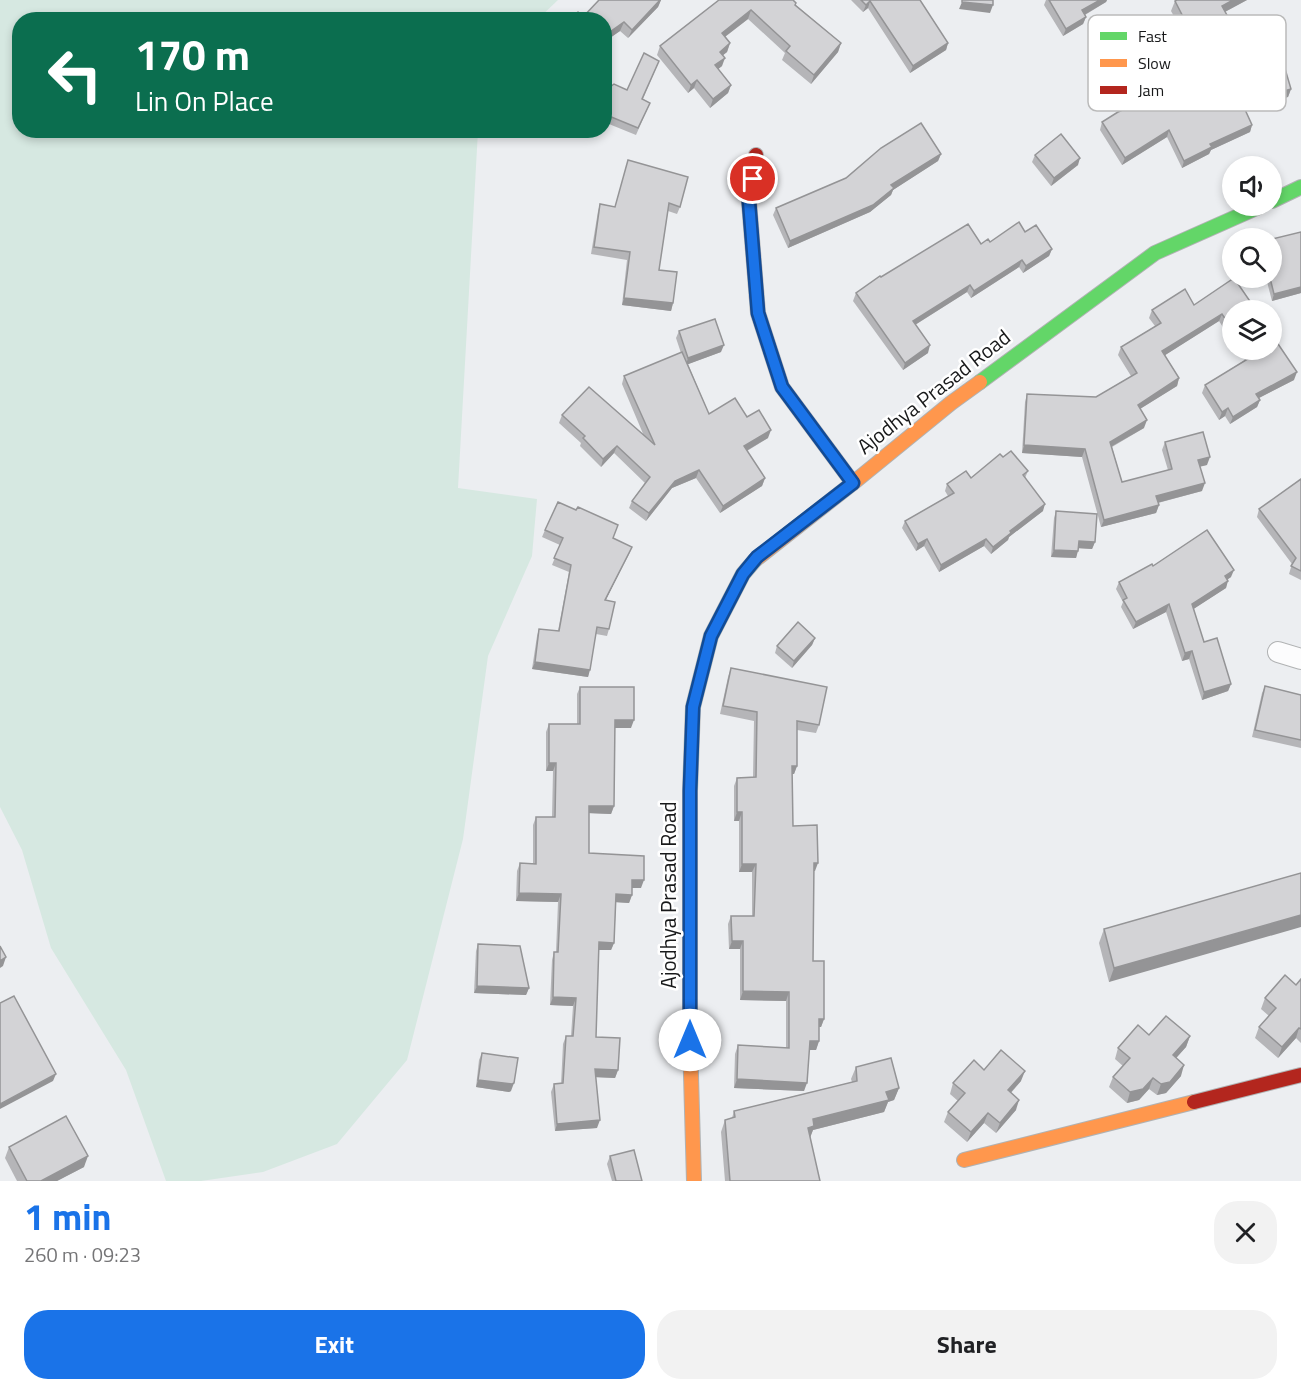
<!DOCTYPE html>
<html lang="en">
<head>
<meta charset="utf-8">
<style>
	:root { --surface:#fff; --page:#f2f2f2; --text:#202124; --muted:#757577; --accent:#1a73e8 }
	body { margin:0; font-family:"Titillium Web",sans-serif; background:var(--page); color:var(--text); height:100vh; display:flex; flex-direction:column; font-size:22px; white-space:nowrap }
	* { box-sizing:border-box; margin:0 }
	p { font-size:20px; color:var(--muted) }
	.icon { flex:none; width:33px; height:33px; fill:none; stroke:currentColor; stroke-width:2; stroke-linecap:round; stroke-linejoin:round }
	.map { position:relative; height:1181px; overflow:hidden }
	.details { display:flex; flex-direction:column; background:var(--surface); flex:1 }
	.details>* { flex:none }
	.top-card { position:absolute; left:12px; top:12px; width:600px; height:126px; border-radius:24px; box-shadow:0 3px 9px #0003; background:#0b6e4f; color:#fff; overflow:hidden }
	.fabs { position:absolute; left:1222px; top:156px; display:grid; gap:12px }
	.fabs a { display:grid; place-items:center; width:60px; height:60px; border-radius:50%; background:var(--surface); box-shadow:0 3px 9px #0003; font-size:30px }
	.pin { position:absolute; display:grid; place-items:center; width:51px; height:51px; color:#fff; margin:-26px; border:3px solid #fff; border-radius:50%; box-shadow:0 2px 6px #0007 }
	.me { position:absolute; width:66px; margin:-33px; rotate:0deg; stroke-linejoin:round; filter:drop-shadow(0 0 4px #0008) }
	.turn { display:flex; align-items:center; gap:21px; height:126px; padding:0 24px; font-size:27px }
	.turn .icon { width:78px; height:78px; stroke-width:2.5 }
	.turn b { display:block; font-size:42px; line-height:51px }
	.round { display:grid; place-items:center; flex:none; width:63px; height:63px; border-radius:24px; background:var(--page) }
	.summary { display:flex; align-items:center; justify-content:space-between; height:102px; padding:0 24px }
	h1 { font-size:36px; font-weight:700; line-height:45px; color:var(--accent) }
	.button { display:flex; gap:12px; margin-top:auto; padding:12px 24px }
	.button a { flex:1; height:69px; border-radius:24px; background:var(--accent); color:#fff; font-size:24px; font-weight:700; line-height:69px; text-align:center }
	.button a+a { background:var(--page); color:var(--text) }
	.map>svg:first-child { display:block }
</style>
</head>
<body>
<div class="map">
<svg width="1301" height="1181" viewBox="0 0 1301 1181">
	<rect width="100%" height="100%" fill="#eceef1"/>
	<polygon fill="#d6e8e1" points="0,0 558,0 537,20 20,20 20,130 478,131 458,488 537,499 532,556 488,656 463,839 407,1060 337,1144 263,1172 201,1181 166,1181 126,1070 51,948 22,850 0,807"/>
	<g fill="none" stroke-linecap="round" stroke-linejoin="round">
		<g stroke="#b0b2b3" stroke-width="22">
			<polyline id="street" points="1278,652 1301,659"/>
		</g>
		<g stroke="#b0b2b3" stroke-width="16">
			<g id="fast">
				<polyline points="1272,201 1301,187"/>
				<polyline points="980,382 1155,253 1261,206"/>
				<polyline points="690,873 690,791 693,707 711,636 743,574 755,560"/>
			</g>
		</g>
		<g stroke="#b0b2b3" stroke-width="16">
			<g id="slow">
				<polyline points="755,560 853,483 951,403 980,382"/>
				<polyline points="690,873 690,1040 694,1181"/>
				<polyline points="964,1160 1194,1102"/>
			</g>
		</g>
		<g stroke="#b0b2b3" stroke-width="16">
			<g id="jam">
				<polyline points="756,155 749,202 758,313 782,387 853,483"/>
				<polyline points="1194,1102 1301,1075"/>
			</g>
		</g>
		<use href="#street" stroke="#fcfcfd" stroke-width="20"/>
		<use href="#fast" stroke="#63d668" stroke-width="14"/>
		<use href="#slow" stroke="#ff974d" stroke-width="14"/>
		<use href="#jam" stroke="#b3261e" stroke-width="14"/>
	</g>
	<g fill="#b5b5b8">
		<polygon points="599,0 661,0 658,7 628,38 620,31 604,42 604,20"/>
		<polygon points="719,0 796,5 841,43 838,52 811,84 782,60 785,53 748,19 725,37 730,43 727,52 723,55 722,66 718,69 731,85 728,93 710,108 694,88 688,93 657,55 660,46"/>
		<polygon points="851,0 920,0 948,43 946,50 910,73 868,8 863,12"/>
		<polygon points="1046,0 1107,0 1106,2 1085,15 1086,17 1083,24 1063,36 1044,5"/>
		<polygon points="1247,0 1225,12 1228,17 1225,26 1190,45 1171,11 1175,1"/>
		<polygon points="1241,37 1291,89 1288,97 1245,109 1252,125 1250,132 1211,150 1209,154 1182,168 1167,137 1122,165 1100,130 1102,122 1139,107 1192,81 1193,77 1241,55 1238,44"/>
		<polygon points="1111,47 1143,60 1141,64 1123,74 1110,50"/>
		<polygon points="659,61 643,99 650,103 636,135 604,122 604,93 627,90"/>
		<polygon points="941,154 938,161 893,190 891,195 870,212 788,248 773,215 776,208"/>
		<polygon points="1035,155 1078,165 1051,186 1032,162"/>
		<polygon points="628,160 680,207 677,214 668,211 659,270 673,303 671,311 622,305 627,260 591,254 598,211 600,204 615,207"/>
		<polygon points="1025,232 1052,249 1049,256 1023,273 1019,267 971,298 967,292 915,325 928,353 903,370 853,301 856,293 981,244"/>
		<polygon points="1301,232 1301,293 1272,301 1266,278 1272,278"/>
		<polygon points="1194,305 1233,310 1233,343 1219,321 1165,355 1179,378 1177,386 1140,409 1144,428 1112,447 1122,482 1168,470 1162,450 1165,442 1207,465 1200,466 1202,491 1158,503 1159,505 1156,513 1101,527 1082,457 1022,453 1025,402 1027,394 1096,397 1131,376 1118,355 1121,347 1155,326 1149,318 1152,310"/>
		<polygon points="679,331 721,352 688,364 709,414 747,417 768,438 747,451 765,478 762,486 720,513 696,478 672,488 646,521 629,508 632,501 645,483 614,453 601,467 580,446 581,443 559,423 562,415 644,436 622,384 624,376 681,353 676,338"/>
		<polygon points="1238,350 1272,350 1294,380 1259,398 1260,400 1257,407 1230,424 1225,416 1219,420 1202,393 1205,385 1245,360"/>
		<polygon points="1003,457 1028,471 1025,478 1043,511 1009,537 1008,540 991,554 984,546 939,572 924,546 916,551 902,528 905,521 948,496 945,491 947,484 971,478"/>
		<polygon points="1301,479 1301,580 1289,574 1292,564 1257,517 1259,509"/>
		<polygon points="1056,511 1095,542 1092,549 1078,548 1076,558 1051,557 1054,518"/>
		<polygon points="545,530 613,538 632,547 606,600 609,629 607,636 596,634 588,677 532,669 537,636 539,629 558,631 569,572 552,565 560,545 542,537"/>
		<polygon points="1153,566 1231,577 1227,580 1226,588 1193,609 1204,642 1231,684 1228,691 1202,700 1189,659 1182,661 1166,612 1133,629 1121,607 1123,602 1116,589 1119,582"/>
		<polygon points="815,638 812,645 792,668 775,653 777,646"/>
		<polygon points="731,668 819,725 816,733 797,730 797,766 794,774 792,774 793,826 815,871 814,871 813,961 824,1019 821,1027 819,1027 819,1041 816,1050 809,1050 804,1091 734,1088 735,1054 738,1045 786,1048 786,1001 740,1000 740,949 729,949 728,924 731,916 752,916 752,872 739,872 739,821 734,821 734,786 737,778 753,777 754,721 720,714 728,677"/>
		<polygon points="1265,686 1301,695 1301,748 1252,737 1262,693"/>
		<polygon points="580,687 631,728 615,728 614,806 611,814 589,813 589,853 641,888 632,888 632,895 629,903 616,902 614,943 611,950 598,950 596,1037 618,1070 615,1078 596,1077 597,1128 555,1131 551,1092 554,1084 561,1084 563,1044 566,1036 571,1036 573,1006 550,1005 552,960 554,952 556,952 558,902 516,901 517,871 520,863 533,863 533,825 536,817 552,817 553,771 546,771 546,732 549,724 577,724 577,694"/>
		<polygon points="1301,873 1109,982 1099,943 1104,929"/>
		<polygon points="478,944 529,988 526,995 474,993 476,951"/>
		<polygon points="1301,979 1301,1043 1296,1038 1278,1058 1255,1038 1259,1027 1269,1016 1261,1009 1265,998 1296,985"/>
		<polygon points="1149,1035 1190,1036 1186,1047 1176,1058 1181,1076 1166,1093 1157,1095 1149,1089 1139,1100 1127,1103 1109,1087 1113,1077 1123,1066 1115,1059 1118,1048"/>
		<polygon points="482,1053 511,1091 509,1092 476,1087 479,1060"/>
		<polygon points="856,1067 899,1088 894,1100 888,1102 884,1112 813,1130 810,1137 820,1181 725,1181 721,1132 725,1120 732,1118 734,1111 852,1082 851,1079"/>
		<polygon points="984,1070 1021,1081 1011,1093 1016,1110 996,1133 984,1123 967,1142 944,1122 948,1112 958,1101 950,1094 953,1083"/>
		<polygon points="9,1147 84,1167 57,1181 17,1181 5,1158"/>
		<polygon points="610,1156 642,1181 612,1181 607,1164"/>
	</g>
	<g fill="#949496">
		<polygon points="660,0 661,0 658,7 628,38 632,30"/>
		<polygon points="1100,0 1107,0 1106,2 1079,18 1082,10"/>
		<polygon points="1233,0 1247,0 1219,15 1222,6"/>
		<polygon points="870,1 868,8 863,12 866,5"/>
		<polygon points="962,2 993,5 990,13 959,9"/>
		<polygon points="751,10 748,19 718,42 722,33"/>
		<polygon points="1086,17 1083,24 1063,36 1066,29"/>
		<polygon points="1228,17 1225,26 1190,45 1193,36"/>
		<polygon points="624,22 620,31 604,42 604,36"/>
		<polygon points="730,43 727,52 717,60 720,52"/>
		<polygon points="841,43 838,52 811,84 814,75"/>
		<polygon points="948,43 946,50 910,73 913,66"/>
		<polygon points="725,58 722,66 712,74 715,65"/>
		<polygon points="1143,60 1141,64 1123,74 1124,70"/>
		<polygon points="697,80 694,88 688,93 691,85"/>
		<polygon points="731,85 728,93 710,108 713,99"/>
		<polygon points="1291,89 1288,97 1240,110 1242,103"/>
		<polygon points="1252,125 1250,132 1211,150 1209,154 1182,168 1184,161 1210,144"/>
		<polygon points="1169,130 1167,137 1122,165 1125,158"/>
		<polygon points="941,154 938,161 893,190 891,195 870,212 788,248 790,241 891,185"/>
		<polygon points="1080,158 1078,165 1051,186 1054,178"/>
		<polygon points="1052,249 1049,256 1023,273 1026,266"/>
		<polygon points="1022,260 1019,267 971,298 974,291"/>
		<polygon points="970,285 967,292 910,328 913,321"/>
		<polygon points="1301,287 1301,293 1272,301 1274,294"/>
		<polygon points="624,298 673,303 671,311 622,305"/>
		<polygon points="1222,314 1219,321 1159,359 1162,351"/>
		<polygon points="724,345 721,352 686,365 688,358"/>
		<polygon points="930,345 928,353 903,370 905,363"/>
		<polygon points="1297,372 1294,380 1253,401 1256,394"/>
		<polygon points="1179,378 1177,386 1135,412 1138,405"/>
		<polygon points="1260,400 1257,407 1230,424 1233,417"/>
		<polygon points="1228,408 1225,416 1219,420 1222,412"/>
		<polygon points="1147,420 1144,428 1107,449 1110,442"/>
		<polygon points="771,430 768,438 741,454 744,446"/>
		<polygon points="1024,445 1085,449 1082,457 1022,453"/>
		<polygon points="617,446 614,453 601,467 603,459"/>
		<polygon points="1210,457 1207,465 1195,468 1198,460"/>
		<polygon points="699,470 696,478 672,488 646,521 649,513 675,481"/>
		<polygon points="765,478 762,486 720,513 723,506"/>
		<polygon points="1205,483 1202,491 1153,504 1156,496"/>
		<polygon points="1045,504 1043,511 1009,537 1008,540 991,554 993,547 1010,531"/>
		<polygon points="1159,505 1156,513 1101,527 1104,520"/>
		<polygon points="927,539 924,546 916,551 918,544"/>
		<polygon points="986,539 984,546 939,572 941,565"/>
		<polygon points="1079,541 1095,542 1092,549 1076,548"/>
		<polygon points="632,547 629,554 602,607 605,600"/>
		<polygon points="1054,550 1078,551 1076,558 1051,557"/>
		<polygon points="1234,570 1231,577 1222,583 1225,576"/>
		<polygon points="1228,581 1226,588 1189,612 1192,604"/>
		<polygon points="1169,604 1166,612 1133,629 1136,622"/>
		<polygon points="815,638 812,645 792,668 794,661"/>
		<polygon points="1192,651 1189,659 1182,661 1185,653"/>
		<polygon points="535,662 590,670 588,677 532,669"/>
		<polygon points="1231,684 1228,691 1202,700 1204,692"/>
		<polygon points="615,720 634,720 631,728 612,728"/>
		<polygon points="549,763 556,763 553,771 546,771"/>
		<polygon points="792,766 797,766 794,774 789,774"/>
		<polygon points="589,806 614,806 611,814 586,813"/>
		<polygon points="737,812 742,812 739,821 734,821"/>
		<polygon points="814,863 818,863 815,871 811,871"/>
		<polygon points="742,864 756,864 752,872 739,872"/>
		<polygon points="632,880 644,880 641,888 629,888"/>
		<polygon points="519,893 561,894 558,902 516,901"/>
		<polygon points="616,894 632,895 629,903 613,902"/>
		<polygon points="1301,915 1301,927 1109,982 1114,968"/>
		<polygon points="732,941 743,941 740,949 729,949"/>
		<polygon points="599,942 614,943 611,950 596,950"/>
		<polygon points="6,957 3,966 0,968 0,961"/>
		<polygon points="477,986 529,988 526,995 474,993"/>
		<polygon points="743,991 789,992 786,1001 740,1000"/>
		<polygon points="553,997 576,998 573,1006 550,1005"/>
		<polygon points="819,1019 824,1019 821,1027 816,1027"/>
		<polygon points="1299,1028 1296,1038 1278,1058 1282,1047"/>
		<polygon points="1190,1036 1186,1047 1169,1066 1173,1055"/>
		<polygon points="810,1041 819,1041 816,1050 806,1050"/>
		<polygon points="1184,1065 1181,1076 1166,1093 1157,1095 1161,1084"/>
		<polygon points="595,1069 618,1070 615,1078 592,1077"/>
		<polygon points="1025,1071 1021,1081 1004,1100 1008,1090"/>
		<polygon points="56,1074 53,1081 0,1109 0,1104"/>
		<polygon points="1153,1078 1149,1089 1139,1100 1127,1103 1130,1092"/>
		<polygon points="737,1079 807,1083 804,1091 734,1088"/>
		<polygon points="478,1080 514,1083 511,1091 509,1092 476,1087"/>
		<polygon points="899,1088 894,1100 888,1102 884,1112 813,1130 810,1138 808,1128 813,1119 886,1092"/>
		<polygon points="1019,1100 1016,1110 996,1133 1000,1123"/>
		<polygon points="988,1113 984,1123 967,1142 971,1132"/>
		<polygon points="600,1120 597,1128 555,1131 557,1124"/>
		<polygon points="88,1156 84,1167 57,1181 41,1181"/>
	</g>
	<g fill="#d3d3d6" stroke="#949496" stroke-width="1.5">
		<polygon points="599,0 660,0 632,30 624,22 604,36 604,20 567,20 578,12 582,18"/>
		<polygon points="719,0 793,0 796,3 795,5 841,43 814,75 786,51 790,46 751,10 722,33 730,43 720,52 725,58 715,65 731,85 713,99 697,80 691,85 660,46"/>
		<polygon points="861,0 920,0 948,43 913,66 870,1 866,5"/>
		<polygon points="962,0 993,0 993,5 962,2"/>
		<polygon points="1049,0 1100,0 1082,10 1086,17 1066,29"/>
		<polygon points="1177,0 1233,0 1222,6 1228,17 1193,36 1175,1"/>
		<polygon points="1273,28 1291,89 1242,103 1252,125 1210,144 1212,147 1184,161 1169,130 1125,158 1102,122 1118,112 1137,104 1139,107 1195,80 1193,77 1245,53 1241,37"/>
		<polygon points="644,53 659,61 642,99 650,103 638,128 604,114 604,93 606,90 614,84 627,90"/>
		<polygon points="921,123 941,154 891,185 894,188 873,205 790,241 776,208 846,178 881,148"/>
		<polygon points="1061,134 1080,158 1054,178 1035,155"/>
		<polygon points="628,160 688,177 680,207 669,203 659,270 677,272 673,303 624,298 630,252 594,247 600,204 615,207"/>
		<polygon points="1019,222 1025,232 1036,225 1052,249 1026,266 1022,260 974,291 970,285 913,321 930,345 905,363 856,293 880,276 881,277 968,224 981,244 988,239 990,242"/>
		<polygon points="1301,232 1301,287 1274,294 1270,278 1272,278 1272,239"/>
		<polygon points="1234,278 1256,310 1233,310 1233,330 1222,314 1162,351 1179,378 1138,405 1147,420 1110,442 1122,482 1172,469 1165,442 1203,432 1210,457 1198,460 1205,483 1156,496 1159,505 1104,520 1085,449 1024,445 1027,394 1096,397 1137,373 1121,347 1161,323 1152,310 1185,289 1194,305"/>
		<polygon points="715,319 724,345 688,358 679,331"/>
		<polygon points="1272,335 1297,372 1256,394 1260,400 1233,417 1228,408 1222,412 1205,385 1251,357 1246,350 1272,350"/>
		<polygon points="682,352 709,414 735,398 747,417 759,410 771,430 744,446 765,478 723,506 699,470 675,481 649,513 632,501 650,477 617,446 603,459 583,438 585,436 562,415 589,387 655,445 624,376"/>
		<polygon points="1011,451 1028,471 1023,475 1045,504 1010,531 1011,533 993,547 986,539 941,565 927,539 918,544 905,521 954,493 947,484 966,471 971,478 1000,454 1003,457"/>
		<polygon points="1301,479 1301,571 1291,566 1296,558 1259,509"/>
		<polygon points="558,502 576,510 578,507 618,525 613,538 632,547 605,600 615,602 609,629 597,627 590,670 535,662 539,629 559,631 571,565 554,558 563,538 545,530"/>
		<polygon points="1056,511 1097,514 1095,542 1079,541 1078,551 1054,550"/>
		<polygon points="1207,530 1234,570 1225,576 1228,581 1192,604 1204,642 1217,638 1231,684 1204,692 1192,651 1185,653 1169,604 1136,622 1123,600 1127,598 1119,582 1152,564 1153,566"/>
		<polygon points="798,622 815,638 794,661 777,646"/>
		<polygon points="731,668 827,687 819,725 797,721 797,766 792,766 793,826 817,825 818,863 814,863 813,961 824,961 824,1019 819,1019 819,1041 810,1041 807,1083 737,1079 738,1045 789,1048 789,992 743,991 743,941 732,941 731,916 754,916 756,864 742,864 742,812 737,812 737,778 756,777 757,712 723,706"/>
		<polygon points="1265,686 1301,695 1301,740 1255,730"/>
		<polygon points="580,687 634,687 634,720 615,720 614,806 589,806 589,853 644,856 644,880 632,880 632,895 616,894 614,943 599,942 596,1037 620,1038 618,1070 595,1069 600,1120 557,1124 554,1084 563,1083 566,1036 573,1036 576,998 553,997 554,952 558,952 561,894 519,893 520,863 536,864 536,817 555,817 556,763 549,763 549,724 580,724"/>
		<polygon points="1301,873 1301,915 1114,968 1104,929"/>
		<polygon points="478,944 520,946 529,988 477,986"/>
		<polygon points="0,946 6,957 0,961"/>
		<polygon points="1285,975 1296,985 1301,979 1301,1029 1299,1028 1282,1047 1259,1027 1276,1008 1265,998"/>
		<polygon points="14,996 56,1074 0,1104 0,1003"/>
		<polygon points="1166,1016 1190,1036 1173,1055 1184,1065 1170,1082 1161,1084 1153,1078 1143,1089 1130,1092 1113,1077 1130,1058 1118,1048 1138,1025 1149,1035"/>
		<polygon points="1001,1050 1025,1071 1008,1090 1019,1100 1000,1123 988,1113 971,1132 948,1112 965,1093 953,1083 974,1060 984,1070"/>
		<polygon points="482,1053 518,1058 514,1083 512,1084 478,1080"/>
		<polygon points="891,1058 899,1088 886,1092 889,1100 813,1119 814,1126 808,1128 820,1181 730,1181 725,1120 735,1117 734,1111 857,1081 856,1067"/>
		<polygon points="66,1116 88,1156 41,1181 27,1181 9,1147"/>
		<polygon points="634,1150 642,1181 616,1181 610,1156"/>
	</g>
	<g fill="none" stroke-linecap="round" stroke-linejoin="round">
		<g stroke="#114b97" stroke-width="15">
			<polyline id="route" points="690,1040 690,791 693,707 711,636 743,574 757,557 853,483 782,387 758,313 749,202 753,179"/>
		</g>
		<use href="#route" stroke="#1a73e8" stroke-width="10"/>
	</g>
	<g text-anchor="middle" stroke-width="5" stroke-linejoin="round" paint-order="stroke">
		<g font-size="21" fill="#18191a" stroke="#fff">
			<text transform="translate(934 392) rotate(-38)" y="7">Ajodhya Prasad Road</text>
			<text transform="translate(669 895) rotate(-90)" y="7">Ajodhya Prasad Road</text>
		</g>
	</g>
	<rect x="1088" y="15" width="198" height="96" rx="9" fill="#fff" stroke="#bababa" stroke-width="1.5"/>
	<rect x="1100" y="32" width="27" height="8" fill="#63d668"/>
	<rect x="1100" y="59" width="27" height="8" fill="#ff974d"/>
	<rect x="1100" y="86" width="27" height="8" fill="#b3261e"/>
	<g font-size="16" fill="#18191a">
		<text x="1138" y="42">Fast</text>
		<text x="1138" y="69">Slow</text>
		<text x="1138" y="96">Jam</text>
	</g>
</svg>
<div class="fabs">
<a><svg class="icon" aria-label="sound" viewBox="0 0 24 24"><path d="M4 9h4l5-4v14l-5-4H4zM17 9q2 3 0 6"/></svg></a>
<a><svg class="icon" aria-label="search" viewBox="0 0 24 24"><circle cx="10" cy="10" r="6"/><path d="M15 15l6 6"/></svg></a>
<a><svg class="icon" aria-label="layers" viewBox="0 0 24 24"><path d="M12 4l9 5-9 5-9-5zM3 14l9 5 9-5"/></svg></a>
</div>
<div class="pin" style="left:753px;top:179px;background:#d93025"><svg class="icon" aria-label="arrive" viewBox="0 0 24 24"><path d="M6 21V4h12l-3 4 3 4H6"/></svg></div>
<svg class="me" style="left:690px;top:1040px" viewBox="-20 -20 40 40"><circle r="19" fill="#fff"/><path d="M0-13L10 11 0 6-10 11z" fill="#1a73e8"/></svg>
<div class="top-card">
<div class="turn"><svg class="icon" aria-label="left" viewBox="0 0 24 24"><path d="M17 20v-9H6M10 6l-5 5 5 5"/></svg><div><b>170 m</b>Lin On Place</div></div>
</div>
</div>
<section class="details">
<div class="summary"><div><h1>1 min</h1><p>260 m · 09:23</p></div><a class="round"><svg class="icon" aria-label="close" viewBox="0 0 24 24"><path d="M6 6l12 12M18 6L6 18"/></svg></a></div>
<div class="button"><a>Exit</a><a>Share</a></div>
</section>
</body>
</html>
